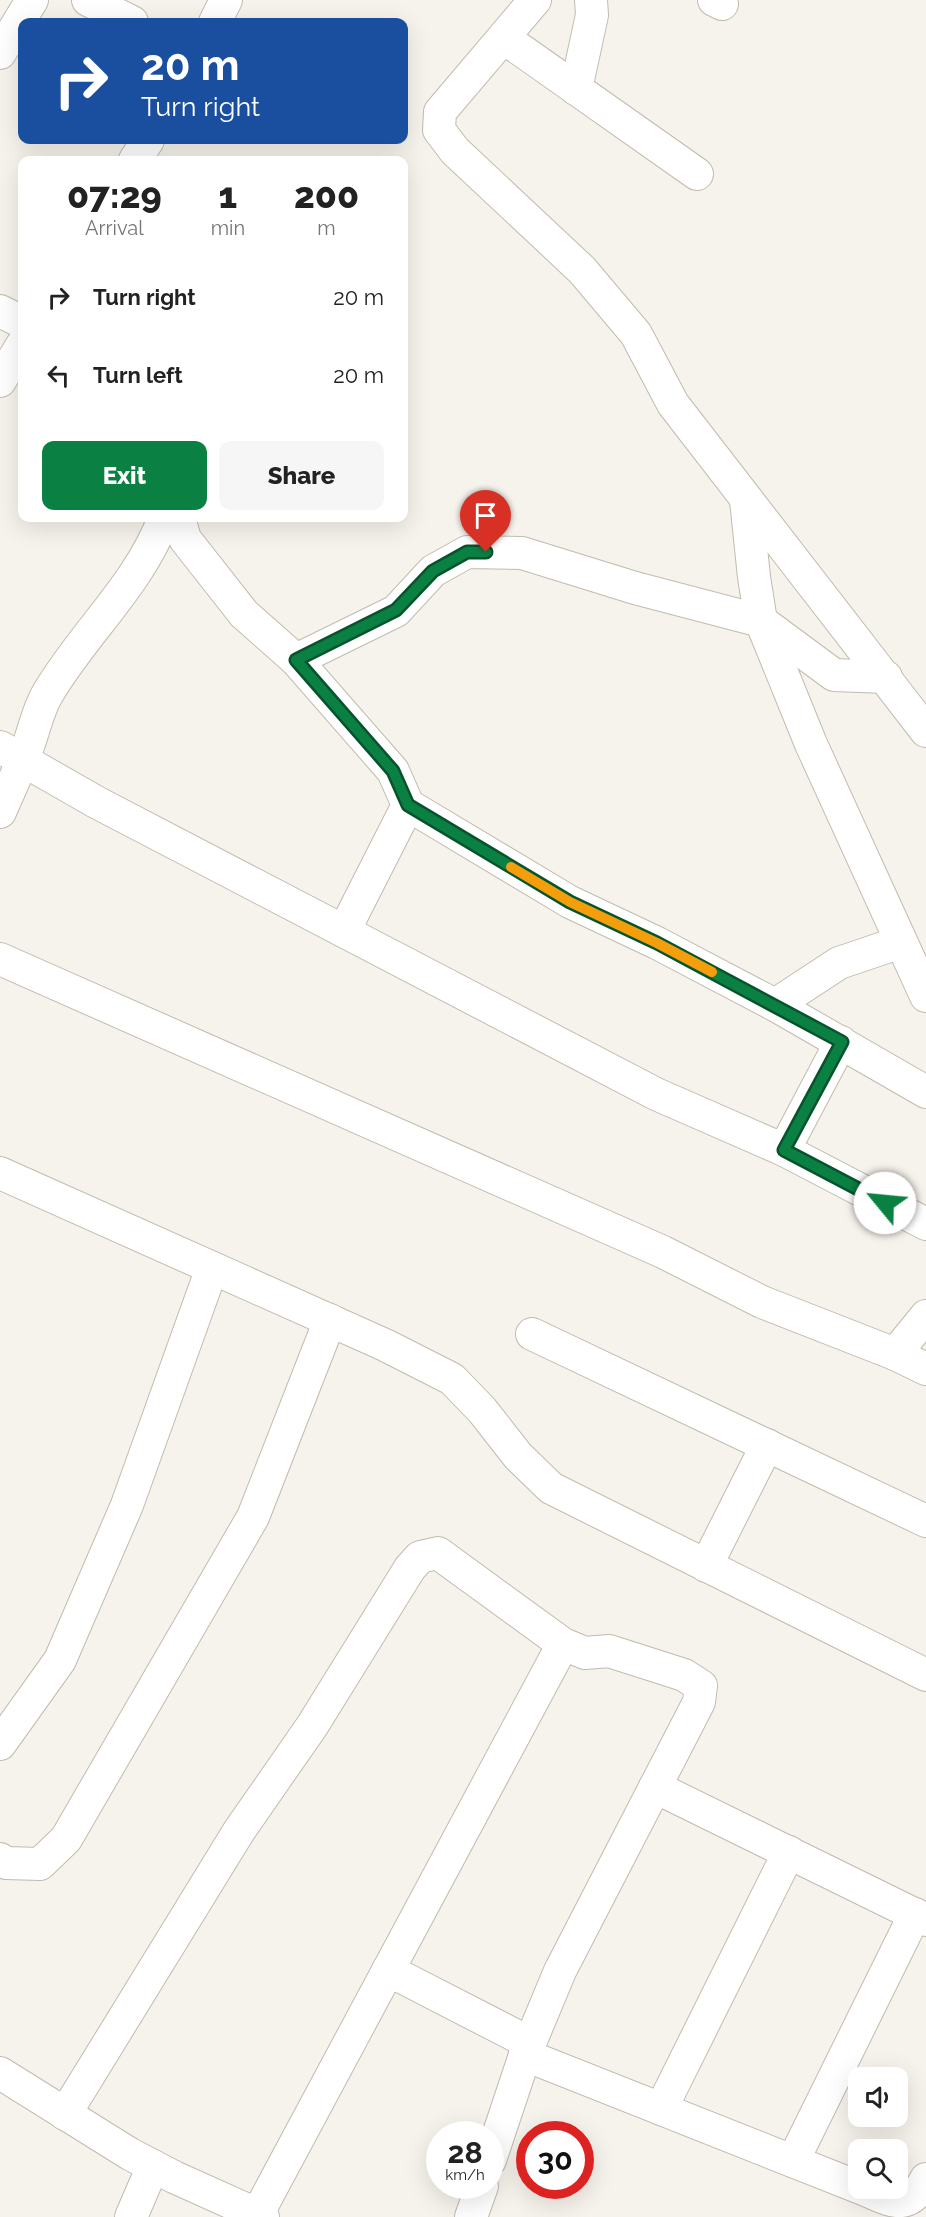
<!DOCTYPE html>
<html lang="en">
<head>
<meta charset="utf-8">
<style>
	:root { --surface:#fff; --page:#f6f6f6; --text:#222; --muted:#767676; --accent:#0b8043 }
	body { margin:0; font-family:Raleway,sans-serif; background:var(--page); color:var(--text); height:100vh; display:flex; flex-direction:column; font-size:22px; white-space:nowrap }
	* { box-sizing:border-box; margin:0 }
	p { font-size:20px; color:var(--muted) }
	.icon { flex:none; width:33px; height:33px; fill:none; stroke:currentColor; stroke-width:2; stroke-linecap:round; stroke-linejoin:round }
	.map { position:relative; flex:1; overflow:hidden }
	.sheet { position:absolute; left:18px; top:156px; width:390px; height:366px; display:flex; flex-direction:column; background:var(--surface); border-radius:12px; box-shadow:0 6px 24px #0002 }
	.sheet>* { flex:none }
	.hud { position:absolute; left:18px; top:18px; width:390px; height:126px; border-radius:12px; box-shadow:0 6px 24px #0002; background:#1a4fa0; color:#fff; overflow:hidden }
	.fabs { position:absolute; left:848px; top:2067px; display:grid; gap:12px }
	.fabs a { display:grid; place-items:center; width:60px; height:60px; border-radius:12px; background:var(--surface); box-shadow:0 6px 24px #0002; font-size:30px }
	.speed { position:absolute; left:426px; top:2121px; display:flex; gap:12px; font-size:30px; font-weight:700; text-align:center }
	.speed>* { display:grid; place-content:center; width:78px; height:78px; border-radius:50%; background:var(--surface); box-shadow:0 6px 24px #0002; line-height:1 }
	.speed small { font-size:15px; font-weight:400 }
	.speed .limit { border:9px solid #d22; background:#fff; color:#111 }
	.pin { position:absolute; display:grid; place-items:center; width:51px; height:51px; color:#fff; margin:-62px -26px; border-radius:50% 50% 50% 0; rotate:-45deg; box-shadow:0 0 6px #0007 }
	.pin .icon { rotate:45deg }
	.me { position:absolute; width:66px; margin:-33px; rotate:298deg; stroke-linejoin:round; filter:drop-shadow(0 0 4px #0008) }
	.turn { display:flex; align-items:center; gap:21px; height:126px; padding:0 24px; font-size:27px }
	.turn .icon { width:78px; height:78px; stroke-width:2.5 }
	.turn b { display:block; font-size:42px; line-height:51px }
	.eta { display:flex; justify-content:space-evenly; align-items:center; height:102px; text-align:center }
	.eta b { font-size:36px; font-weight:800; line-height:42px }
	.button { display:flex; gap:12px; margin-top:auto; padding:12px 24px }
	.button a { flex:1; height:69px; border-radius:12px; background:var(--accent); color:#fff; font-size:24px; font-weight:800; line-height:69px; text-align:center }
	.button a+a { background:var(--page); color:var(--text) }
	ul { padding:0; list-style:none }
	li { display:flex; align-items:center; gap:18px; height:78px; padding:0 24px }
	li div { flex:1 }
	li b { display:block; font-size:22px }
	li em { font-style:normal }
	.map>svg:first-child { display:block }
</style>
</head>
<body>
<div class="map">
<svg width="926" height="2217" viewBox="0 0 926 2217">
	<rect width="100%" height="100%" fill="#f6f3ec"/>
	<g fill="none" stroke-linecap="round" stroke-linejoin="round">
		<g stroke="#c2bbae" stroke-width="34">
			<g id="street">
				<polyline points="88,0 132,22"/>
				<polyline points="535,0 440,112 439,130 455,151 582,270 636,334 673,404 926,731"/>
				<polyline points="714,0 722,4"/>
				<polyline points="215,22 226,0"/>
				<polyline points="504,38 697,174"/>
				<polyline points="0,53 32,0"/>
				<polyline points="576,89 592,15 591,0"/>
				<polyline points="135,160 148,140"/>
				<polyline points="0,311 22,322"/>
				<polyline points="0,381 22,345"/>
				<polyline points="746,500 754,577 761,621 811,744 926,996"/>
				<polyline points="179,518 185,539 244,614 296,660 393,771 408,805 344,931"/>
				<polyline points="296,660 396,611 433,571 467,552 522,553 635,588 761,621 834,675 886,677"/>
				<polyline points="0,747 96,802 656,1094 784,1150 926,1224"/>
				<polyline points="408,805 570,902 657,943 775,1005 926,1092"/>
				<path d="M0,812C9,791 19,770 27,749C34,731 38,709 48,693C84,632 139,585 164,518"/>
				<polyline points="0,959 663,1252 762,1302 895,1354 926,1369"/>
				<polyline points="775,1005 839,963 901,942"/>
				<polyline points="784,1150 841,1042"/>
				<polyline points="0,1173 385,1345 452,1379 482,1410 518,1456 551,1488 926,1675"/>
				<polyline points="532,1334 926,1521"/>
				<polyline points="895,1354 926,1316"/>
				<polyline points="706,1566 767,1445"/>
				<polyline points="0,1744 60,1660 127,1505 212,1268"/>
				<polyline points="655,1787 926,1920"/>
				<polyline points="0,1859 6,1863 40,1864 66,1839 253,1517 330,1320"/>
				<polyline points="388,1970 530,2043"/>
				<polyline points="525,2055 858,2187"/>
				<polyline points="0,2073 130,2154 174,2177 263,2217"/>
				<polyline points="661,2109 789,1852"/>
				<polyline points="65,2114 239,1831 312,1726 410,1568 420,1557 438,1553 563,1644 585,1653 609,1651 684,1675 701,1686 699,1702 560,1971 525,2055 490,2160"/>
				<polyline points="793,2161 915,1914"/>
				<path d="M861,2188C890,2200 908,2214 926,2179"/>
				<polyline points="257,2215 563,1644"/>
				<polyline points="131,2217 153,2166"/>
				<polyline points="471,2217 482,2186"/>
			</g>
		</g>
		<use href="#street" stroke="#fff" stroke-width="32"/>
	</g>
	<g fill="none" stroke-linecap="round" stroke-linejoin="round">
		<g stroke="#07532c" stroke-width="15">
			<polyline id="route" points="486,552 467,552 433,571 396,610 296,660 393,771 408,805 570,902 657,943 842,1042 784,1150 885,1203"/>
		</g>
		<use href="#route" stroke="#0b8043" stroke-width="10"/>
		<polyline stroke="#f59e0b" stroke-width="10" points="511,867 570,902 657,943 712,972"/>
	</g>
</svg>
<div class="fabs">
<a><svg class="icon" aria-label="sound" viewBox="0 0 24 24"><path d="M4 9h4l5-4v14l-5-4H4zM17 9q2 3 0 6"/></svg></a>
<a><svg class="icon" aria-label="search" viewBox="0 0 24 24"><circle cx="10" cy="10" r="6"/><path d="M15 15l6 6"/></svg></a>
</div>
<div class="speed"><div>28<small>km/h</small></div><div class="limit">30</div></div>
<div class="pin" style="left:486px;top:552px;background:#d93025"><svg class="icon" aria-label="arrive" viewBox="0 0 24 24"><path d="M6 21V4h12l-3 4 3 4H6"/></svg></div>
<svg class="me" style="left:885px;top:1203px" viewBox="-20 -20 40 40"><circle r="19" fill="#fff"/><path d="M0-13L10 11 0 6-10 11z" fill="#0b8043"/></svg>
<div class="hud">
<div class="turn"><svg class="icon" aria-label="right" viewBox="0 0 24 24"><path d="M7 20v-9h11M14 6l5 5-5 5"/></svg><div><b>20 m</b>Turn right</div></div>
</div>
<section class="sheet">
<div class="eta">
<div><b>07:29</b><p>Arrival</p></div>
<div><b>1</b><p>min</p></div>
<div><b>200</b><p>m</p></div>
</div>
<ul>
<li><svg class="icon" aria-label="right" viewBox="0 0 24 24"><path d="M7 20v-9h11M14 6l5 5-5 5"/></svg><div><b>Turn right</b></div><em>20 m</em></li>
<li><svg class="icon" aria-label="left" viewBox="0 0 24 24"><path d="M17 20v-9H6M10 6l-5 5 5 5"/></svg><div><b>Turn left</b></div><em>20 m</em></li>
</ul>
<div class="button"><a>Exit</a><a>Share</a></div>
</section>
</div>
</body>
</html>
